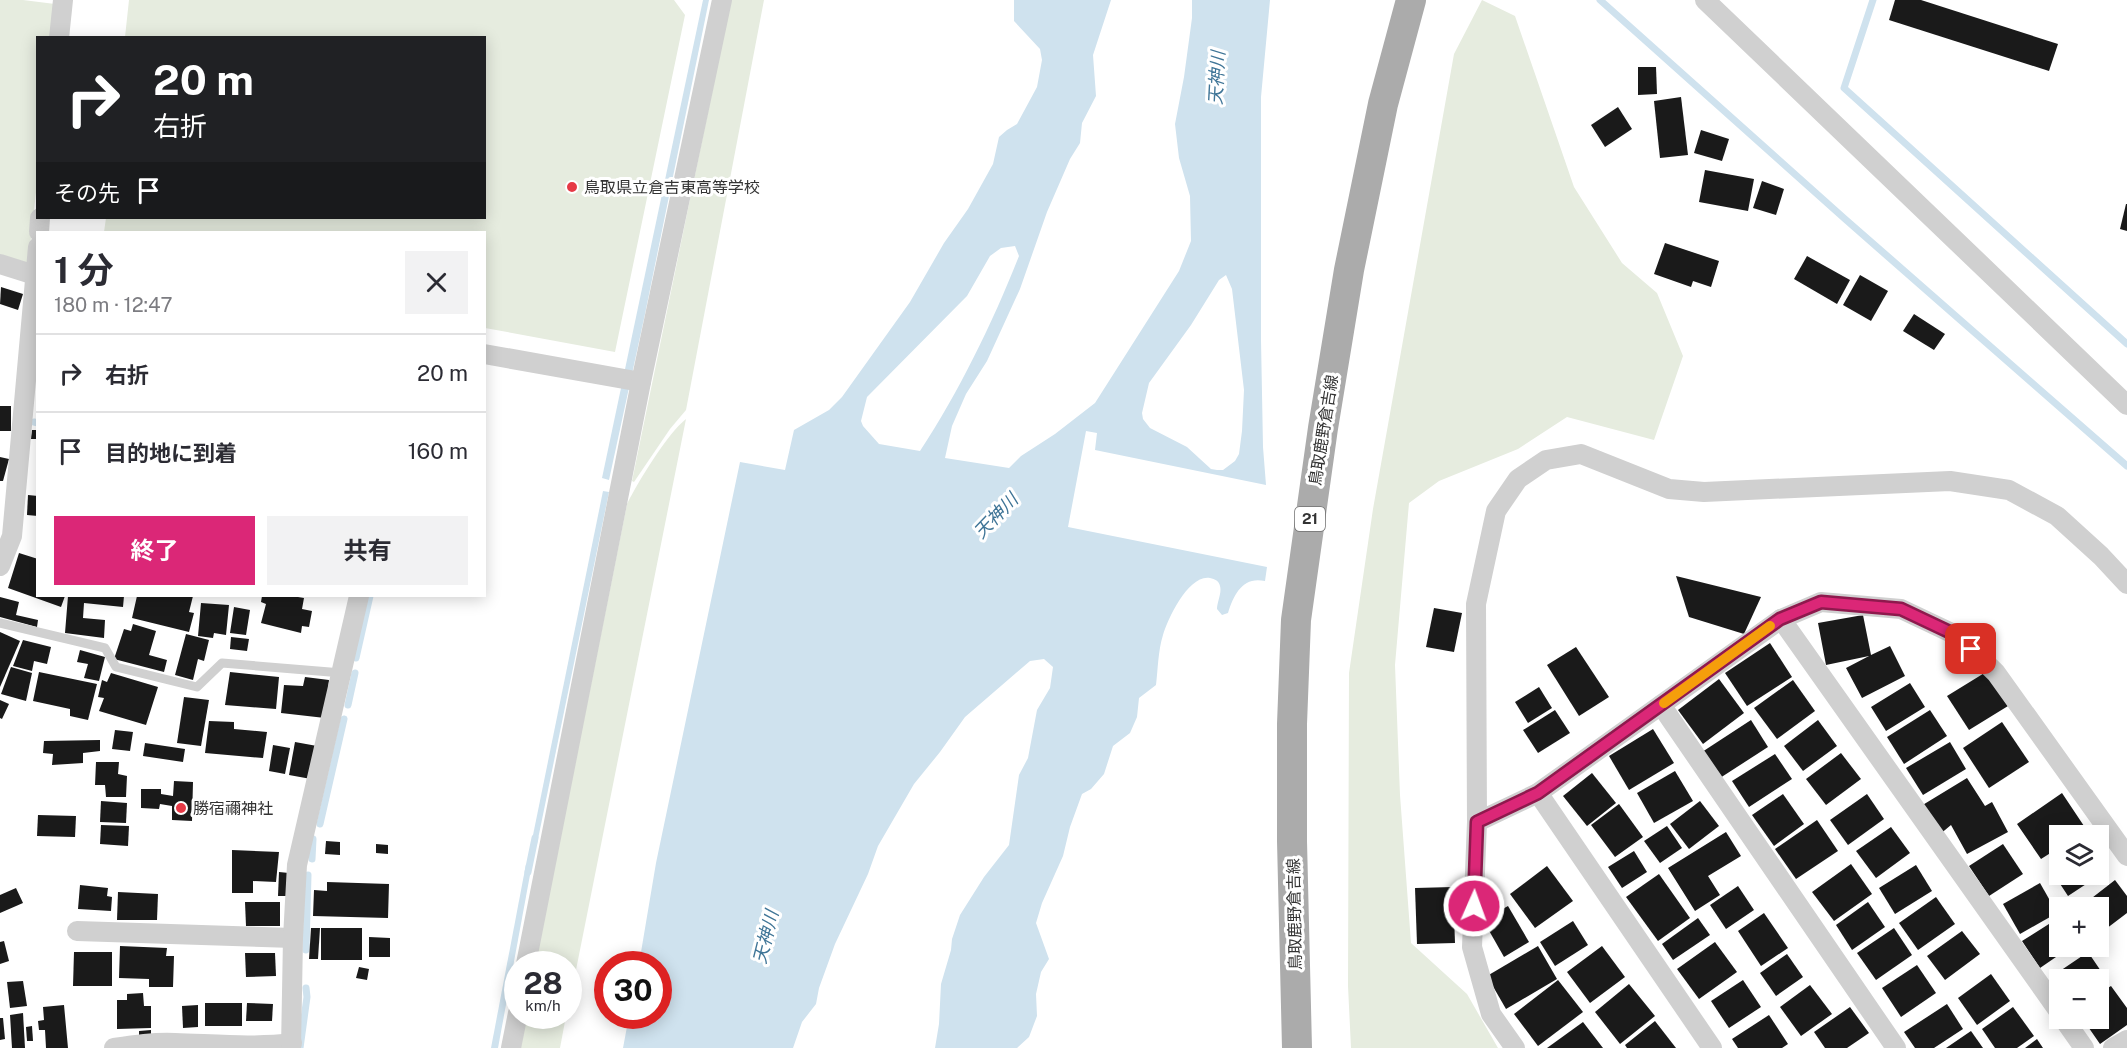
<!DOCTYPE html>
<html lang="ja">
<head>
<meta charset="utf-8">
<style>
	:root { --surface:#fff; --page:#f2f2f3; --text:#2b2b33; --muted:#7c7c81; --line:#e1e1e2; --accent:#db2777 }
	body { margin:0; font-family:"Public Sans","Noto Sans JP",sans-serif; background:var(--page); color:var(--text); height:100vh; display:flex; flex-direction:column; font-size:22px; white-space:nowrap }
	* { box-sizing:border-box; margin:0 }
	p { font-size:20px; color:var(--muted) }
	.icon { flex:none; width:33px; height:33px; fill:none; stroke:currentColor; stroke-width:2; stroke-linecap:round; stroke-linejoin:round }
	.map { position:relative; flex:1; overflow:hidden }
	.side { position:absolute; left:36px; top:231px; width:450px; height:366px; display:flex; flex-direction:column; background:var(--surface); border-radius:0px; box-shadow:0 3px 15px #0003 }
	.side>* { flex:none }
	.guide { position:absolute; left:36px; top:36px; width:450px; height:183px; border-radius:0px; box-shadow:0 3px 15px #0003; background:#202124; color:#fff; overflow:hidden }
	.buttons { position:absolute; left:2049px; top:825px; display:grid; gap:12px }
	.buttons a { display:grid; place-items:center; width:60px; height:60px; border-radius:0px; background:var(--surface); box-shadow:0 3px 15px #0003; font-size:30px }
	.speed { position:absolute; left:504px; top:951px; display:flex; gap:12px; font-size:30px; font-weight:700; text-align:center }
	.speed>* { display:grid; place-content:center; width:78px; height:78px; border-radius:50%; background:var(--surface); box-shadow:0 3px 15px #0003; line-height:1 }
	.speed small { font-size:15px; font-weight:400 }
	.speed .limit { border:9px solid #d22; background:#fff; color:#111 }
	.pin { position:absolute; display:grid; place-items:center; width:51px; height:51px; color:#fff; margin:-26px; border-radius:12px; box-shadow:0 3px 9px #0006 }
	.me { position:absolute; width:66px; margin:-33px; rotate:2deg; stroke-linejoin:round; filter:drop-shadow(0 0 4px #0008) }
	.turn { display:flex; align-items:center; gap:21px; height:126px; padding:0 18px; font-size:27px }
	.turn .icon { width:78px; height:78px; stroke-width:2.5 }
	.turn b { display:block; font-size:42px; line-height:51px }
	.then { display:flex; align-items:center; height:57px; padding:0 18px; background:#0003; gap:12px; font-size:22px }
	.round { display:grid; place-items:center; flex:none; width:63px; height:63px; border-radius:0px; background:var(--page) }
	.overview { display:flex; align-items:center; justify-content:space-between; height:102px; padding:0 18px }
	h1 { font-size:36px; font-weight:700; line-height:45px }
	.button { display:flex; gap:12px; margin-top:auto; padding:12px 18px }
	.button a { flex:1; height:69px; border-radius:0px; background:var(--accent); color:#fff; font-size:24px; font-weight:700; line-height:69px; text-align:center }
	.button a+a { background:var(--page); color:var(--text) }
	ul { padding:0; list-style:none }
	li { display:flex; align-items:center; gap:18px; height:78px; padding:0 18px; border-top:2px solid var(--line) }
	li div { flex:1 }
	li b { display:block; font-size:22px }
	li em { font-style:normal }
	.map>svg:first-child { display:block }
</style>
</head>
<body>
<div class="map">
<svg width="2127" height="1048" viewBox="0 0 2127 1048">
	<rect width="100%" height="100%" fill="#fff"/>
	<g fill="#e6ecdf">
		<polygon points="0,0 23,0 55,4 52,37 38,38 38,174 28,265 0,256"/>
		<polygon points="129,0 674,0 685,15 615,352 485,328 484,232 104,232 106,218 484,218 484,38 125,37"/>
		<polygon points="731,0 764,0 686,410 670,429 634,482 632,481"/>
		<polygon points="1482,0 1515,16 1574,187 1622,263 1657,293 1683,356 1654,440 1567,417 1518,449 1439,481 1409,503 1395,665 1400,795 1411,943 1467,994 1498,1048 1351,1048 1348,986 1349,673 1373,509 1454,54"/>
		<path d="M686,419L569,1005L568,964H535L627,504C638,482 667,434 686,419Z"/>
		<polygon points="525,1016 566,1016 560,1048 519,1048"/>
	</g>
	<g fill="#cfe2ee" fill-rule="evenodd">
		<polygon points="703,0 709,0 645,314 609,480 602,478"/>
		<path d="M1014,0H1111L1093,55L1096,96L1082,123L1080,143L1070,159L1047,212L1020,289L987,361L966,394L952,426L945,458L1009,468L1021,456L1055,434L1095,403L1179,271L1191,241L1190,196L1179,158L1175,124L1184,77L1192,18V0H1270L1261,97V340L1263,447L1266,485L1095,450L1097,433L1086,431L1068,527L1267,567L1265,581C1243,576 1234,594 1228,613L1222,615L1217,609C1217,602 1222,593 1220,586C1219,581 1215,579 1210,578C1189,574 1168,618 1163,635C1158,651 1158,669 1156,685L1139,698L1137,717L1130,733L1113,746L1104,774L1091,789L1082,794L1070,827L1063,856L1042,903L1036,923L1049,959L1041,972L1036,994L1037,1016L1029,1037L1017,1048H935L939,1024L941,984L951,950L952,939L960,915L984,877L1009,845L1019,775L1028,758L1037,710L1050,688L1053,667L1044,659L1030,661L965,717L940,752L914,784L878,846L868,874L835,944L819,988L816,1004L802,1022L793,1048H623L629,1016H658V964H639L656,863L740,462L785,470L794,430L829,410L842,397L910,302L944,243L968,209L993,164L999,137L1007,130L1017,124L1037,87L1042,60L1040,49L1014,21ZM1015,246L1019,256C993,322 959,392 920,451L879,444L863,426L861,421L867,397L967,296L990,256L1001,248ZM1226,275L1232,289L1244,390L1242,431L1239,454L1235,461L1223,470H1217L1211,469L1187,447L1150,428L1143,419L1142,413L1149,383L1191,325L1219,280Z"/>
		<polygon points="603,491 609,492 537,844 531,845"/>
		<polygon points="526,864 532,864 498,1048 491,1048"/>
	</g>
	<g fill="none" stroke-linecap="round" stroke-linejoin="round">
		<g stroke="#cfe2ee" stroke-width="7">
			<polyline points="1600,0 1845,219 2127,466"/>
			<polyline points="1873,0 1844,88 2127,344"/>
			<polyline points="34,422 38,423"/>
			<polyline points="356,658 370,596"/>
			<polyline points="348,705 355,673"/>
			<polyline points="320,824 344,719"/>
			<polyline points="312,859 313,839"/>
			<polyline points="528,872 535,838"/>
			<polyline points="306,950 308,875"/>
			<polyline points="300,1048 307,997 306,988"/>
		</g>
	</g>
	<g fill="#1a1a1a">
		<polygon points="1895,0 1921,0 2058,44 2049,71 1889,20"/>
		<polygon points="1638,67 1656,67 1657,94 1638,95"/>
		<polygon points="1681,97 1688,155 1660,158 1654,101"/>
		<polygon points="1618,107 1632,129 1605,147 1591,125"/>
		<polygon points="1701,130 1729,139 1722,161 1694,153"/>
		<polygon points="1705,170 1754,179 1748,211 1699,202"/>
		<polygon points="1762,181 1784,189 1776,215 1753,208"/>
		<polygon points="2126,204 2127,204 2127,231 2120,229"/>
		<polygon points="1665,243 1719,261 1711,287 1693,281 1691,287 1654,274"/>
		<polygon points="1807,256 1850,280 1837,304 1794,279"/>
		<polygon points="1860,275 1888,291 1871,321 1843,305"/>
		<polygon points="1,287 23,294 18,310 0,304"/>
		<polygon points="1914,314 1945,334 1934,350 1903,331"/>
		<rect x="0" y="406" width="11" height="25"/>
		<polygon points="32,430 38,430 38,439 31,439"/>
		<polygon points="0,457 9,459 3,481 0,481"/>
		<polygon points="28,495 38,496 38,516 27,515"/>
		<polygon points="19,553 38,559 38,596 65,596 61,607 8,588"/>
		<polygon points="1676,576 1761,597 1744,634 1689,617"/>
		<polygon points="68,596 124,596 123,607 84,603 83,618 105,620 104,638 65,633"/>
		<polygon points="137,596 193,596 189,612 194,613 189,632 132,618"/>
		<polygon points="262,596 292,596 304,598 302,609 312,611 309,627 302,626 301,633 261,623 266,604 261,602"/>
		<polygon points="0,597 19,602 16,615 38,620 37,627 0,617"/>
		<polygon points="201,603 229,605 226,635 214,633 213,638 198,636"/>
		<polygon points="234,607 250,610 246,635 230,633"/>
		<polygon points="1434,608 1462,613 1454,652 1426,647"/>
		<polygon points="1863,615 1871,655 1890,646 1905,676 1862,698 1846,668 1869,656 1826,665 1818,623"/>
		<polygon points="133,624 156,631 149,655 167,660 164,672 114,659 124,629 131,631"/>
		<polygon points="0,632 20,641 0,687"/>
		<polygon points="186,634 209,640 204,661 198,659 193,680 175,675"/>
		<polygon points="231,637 249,639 247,651 230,649"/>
		<polygon points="23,640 51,647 47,664 34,661 32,671 13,666"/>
		<polygon points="1770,643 1792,677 1747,706 1725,673"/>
		<polygon points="1576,647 1609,697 1579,716 1547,665"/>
		<polygon points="80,650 105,657 99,681 84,678 88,664 77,662"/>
		<polygon points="11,667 32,673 26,701 1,694"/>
		<polygon points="39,672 97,684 88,720 70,716 70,709 33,701"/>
		<polygon points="230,672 279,677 276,709 225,705"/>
		<polygon points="1986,672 2008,706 1969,730 1947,696"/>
		<polygon points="111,673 158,687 146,725 99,711 104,698 98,697 102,680 107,682"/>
		<polygon points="305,677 329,680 325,718 281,713 284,685 303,686"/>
		<polygon points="1719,679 1744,713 1703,744 1678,710"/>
		<polygon points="1793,680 1815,711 1777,739 1754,708"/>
		<polygon points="1910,683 1925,707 1886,731 1871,707"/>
		<polygon points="1539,687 1552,708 1528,723 1515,702"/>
		<polygon points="184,697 209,700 201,746 177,743"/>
		<polygon points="0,700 9,704 2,719 0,718"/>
		<polygon points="1555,710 1570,733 1538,753 1523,730"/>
		<polygon points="1930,710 1947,736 1904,764 1887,737"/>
		<polygon points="1751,720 1768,747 1720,778 1702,752"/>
		<polygon points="1818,720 1837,746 1803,771 1784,746"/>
		<polygon points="209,721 234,722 234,729 267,732 263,758 205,753"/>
		<polygon points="2002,722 2029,762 1989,788 1963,748"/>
		<polygon points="1653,729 1674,763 1629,790 1609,756"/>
		<polygon points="115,730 133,732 130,751 112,749"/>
		<polygon points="100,740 100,751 83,753 83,763 52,765 53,754 43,753 44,741"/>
		<polygon points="295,742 317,746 311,779 289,775"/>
		<polygon points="1950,742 1966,769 1923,795 1906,768"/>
		<polygon points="145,743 185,749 183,762 143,756"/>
		<polygon points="273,745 290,748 285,774 269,771"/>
		<polygon points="1841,753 1861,779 1826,805 1806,779"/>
		<polygon points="1775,754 1792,779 1749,807 1732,781"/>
		<polygon points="96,762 119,762 118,774 127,776 126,797 106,797 105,785 95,785"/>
		<polygon points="1675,771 1693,801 1654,823 1637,793"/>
		<polygon points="1592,773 1616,803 1587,826 1563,796"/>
		<polygon points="1967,778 1985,806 1992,802 2008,832 1967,854 1951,825 1939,835 1921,806"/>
		<polygon points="174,781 193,782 192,821 172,820 172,806 160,804 159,809 141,808 141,789 161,789 161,794 173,796"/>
		<polygon points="2062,793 2086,829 2076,836 2060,836 2060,847 2041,859 2017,824"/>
		<polygon points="1783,794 1804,824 1774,846 1752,815"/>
		<polygon points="1867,794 1884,819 1848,845 1830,820"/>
		<polygon points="101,801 127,803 126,823 100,822"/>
		<polygon points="1700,801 1719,826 1689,849 1670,824"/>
		<polygon points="1619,804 1643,837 1615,857 1591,825"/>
		<polygon points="38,815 76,816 75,837 37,836"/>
		<polygon points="1817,820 1838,851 1796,879 1775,849"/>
		<polygon points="101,825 129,826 128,846 100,844"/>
		<polygon points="1667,826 1682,848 1660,863 1644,841"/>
		<polygon points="1891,827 1910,853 1876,878 1856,851"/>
		<polygon points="1726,832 1741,856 1708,876 1720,895 1695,911 1668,868"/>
		<polygon points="326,841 340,842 340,855 325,854"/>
		<polygon points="376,844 388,845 388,854 376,853"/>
		<polygon points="2003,844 2023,874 1989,896 1969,866"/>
		<polygon points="232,850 279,852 276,882 253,881 253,893 232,893"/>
		<polygon points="1634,851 1647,872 1622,888 1608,867"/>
		<polygon points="2060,860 2060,874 2098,874 2098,860 2106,871 2068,896 2049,867"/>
		<polygon points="1851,864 1872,894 1834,921 1812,892"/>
		<polygon points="1916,865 1932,891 1895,914 1879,888"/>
		<polygon points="1547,866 1573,901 1535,928 1510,894"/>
		<polygon points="279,872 289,873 288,896 278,896"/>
		<polygon points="1659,874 1690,918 1658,941 1626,897"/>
		<polygon points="2115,880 2127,896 2127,913 2098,935 2098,908 2079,908"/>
		<polygon points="327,882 389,884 388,918 313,916 314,890 327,891"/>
		<polygon points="2040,883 2057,913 2020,934 2003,904"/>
		<polygon points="80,885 108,888 107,896 112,897 111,911 78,909"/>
		<polygon points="1738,886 1754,910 1726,929 1710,905"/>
		<polygon points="1453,887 1455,943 1417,944 1415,888"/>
		<polygon points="16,888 23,903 0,913 0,895"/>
		<polygon points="118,892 158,894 157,920 117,920"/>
		<polygon points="1936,897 1955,924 1918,950 1899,923"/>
		<polygon points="245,902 280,902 280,926 246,926"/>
		<polygon points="1868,902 1885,927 1852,950 1836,925"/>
		<polygon points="1508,906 1529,942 1504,957 1483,920"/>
		<polygon points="1764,913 1788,948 1761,966 1738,931"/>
		<polygon points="2060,917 2060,946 2072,946 2040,968 2022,941"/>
		<polygon points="1698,918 1710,935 1673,960 1662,944"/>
		<polygon points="1573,921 1588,945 1555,966 1540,942"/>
		<polygon points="311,928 320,928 318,959 309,959"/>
		<rect x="321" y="928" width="41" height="32"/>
		<polygon points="1894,928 1912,955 1876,980 1857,953"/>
		<polygon points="1962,931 1980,954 1945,980 1927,956"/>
		<polygon points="369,937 390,938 390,957 369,957"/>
		<polygon points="4,941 9,961 0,964 0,942"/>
		<polygon points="1715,942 1737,972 1699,999 1677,969"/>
		<polygon points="120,946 167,948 166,956 174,956 173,987 149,987 149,979 119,978"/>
		<polygon points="1538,946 1557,979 1506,1009 1487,976"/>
		<polygon points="1602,946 1625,977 1590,1003 1567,972"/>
		<polygon points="74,952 112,952 112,986 73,986"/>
		<polygon points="2088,952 2105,977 2098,981 2098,980 2060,980 2060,983 2054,975"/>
		<polygon points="245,953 275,953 276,976 246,977"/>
		<polygon points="1787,954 1803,977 1776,996 1760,973"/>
		<polygon points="1917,965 1936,993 1901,1017 1882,988"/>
		<polygon points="359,967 369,969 367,980 356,978"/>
		<polygon points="1991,974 2010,1001 1977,1025 1958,998"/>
		<polygon points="1558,980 1583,1012 1538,1046 1514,1014"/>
		<polygon points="1743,980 1761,1007 1729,1028 1711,1001"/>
		<polygon points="23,981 27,1006 10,1008 7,982"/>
		<polygon points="1629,984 1655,1016 1620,1044 1595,1012"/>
		<polygon points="1810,985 1832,1014 1801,1036 1780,1007"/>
		<polygon points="2111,986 2127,1008 2127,1025 2100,1044 2082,1018 2098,1018 2098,994"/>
		<polygon points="143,993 144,1006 151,1006 151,1028 117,1029 117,1000 127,1000 127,994"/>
		<rect x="205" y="1003" width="37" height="23"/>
		<polygon points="247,1003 273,1004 272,1021 246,1021"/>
		<polygon points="1947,1004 1963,1029 1934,1048 1915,1048 1904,1032"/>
		<polygon points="64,1005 68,1048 46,1048 45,1030 39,1030 38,1021 44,1020 43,1007"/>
		<polygon points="198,1005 198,1027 183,1028 182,1006"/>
		<polygon points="1850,1007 1869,1033 1847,1048 1825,1048 1814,1032"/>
		<polygon points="2013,1007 2034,1036 2017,1048 1995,1048 1982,1029"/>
		<polygon points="23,1013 25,1048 12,1048 10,1015"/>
		<polygon points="1769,1015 1788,1044 1782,1048 1738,1048 1732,1039"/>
		<polygon points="0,1018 3,1018 5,1039 0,1040"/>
		<polygon points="1655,1021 1676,1048 1627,1048 1625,1045"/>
		<polygon points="1583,1022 1603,1048 1547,1048"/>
		<polygon points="32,1026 33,1041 27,1041 26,1027"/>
		<polygon points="151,1030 151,1035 139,1035 139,1031"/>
		<polygon points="1971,1031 1983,1048 1946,1048"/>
		<polygon points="2037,1039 2043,1048 2025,1048"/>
	</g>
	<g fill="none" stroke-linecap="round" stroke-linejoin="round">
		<polyline stroke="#d0d0d0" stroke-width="9" points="0,623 105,648 116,667 197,687 222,663 342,673"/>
		<g stroke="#d0d0d0" stroke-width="20">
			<polyline points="1705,0 2127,405"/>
			<polyline points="59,38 63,0"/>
			<polyline points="39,232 40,218"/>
			<polyline points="0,264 38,276"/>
			<polyline points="484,354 641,382"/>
			<polyline points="0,566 12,536 38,247"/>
			<polyline points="1781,619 2060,1013"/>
			<polyline points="1661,705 1896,1048"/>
			<polyline points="1538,793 1712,1048"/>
			<polyline points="1477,822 1538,793 1781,619 1821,602 1901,609 1958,636 1996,673 2127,856"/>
			<polyline points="77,931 293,938"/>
			<polyline points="526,964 641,382 722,0"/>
			<polyline points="2063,1018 2084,1048"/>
			<path d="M114,1048C134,1045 154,1042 175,1043C213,1044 254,1048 292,1043"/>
			<polyline points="291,1048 293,938 297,865 359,596"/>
			<polyline points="511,1048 518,1013"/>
			<polyline points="1515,1048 1491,1014 1472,947 1477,822 1476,604 1496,511 1518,479 1546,460 1581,454 1669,489 1704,492 1950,481 2009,490 2057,516 2101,556 2127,584"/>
			<polyline points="2113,1048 2127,1040"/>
		</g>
		<polyline stroke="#ababab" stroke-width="30" points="1297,1048 1292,841 1292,724 1296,620 1323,428 1349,270 1383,104 1411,0"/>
	</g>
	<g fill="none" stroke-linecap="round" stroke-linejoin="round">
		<g stroke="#8e194d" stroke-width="15">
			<polyline id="route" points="1474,906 1477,822 1538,793 1780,619 1821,602 1901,609 1958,636 1971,649"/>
		</g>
		<use href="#route" stroke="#db2777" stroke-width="10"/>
		<polyline stroke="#f59e0b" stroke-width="10" points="1664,703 1770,626"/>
	</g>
	<g fill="#e63946" stroke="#fff" stroke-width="2">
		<circle cx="572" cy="187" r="6"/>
		<circle cx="181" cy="808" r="6"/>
	</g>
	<g text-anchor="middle" stroke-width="6" stroke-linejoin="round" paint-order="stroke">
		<rect fill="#fff" stroke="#707070" stroke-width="1.5" x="1295" y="507" width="30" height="24" rx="4.5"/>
		<g font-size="15" font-weight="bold" fill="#333">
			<text x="1310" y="524">21</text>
		</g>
		<g font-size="16" fill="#333" stroke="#fff" text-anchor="start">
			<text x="584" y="193">鳥取県立倉吉東高等学校</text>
			<text x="193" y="814">勝宿禰神社</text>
		</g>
		<g font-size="16" fill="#333" stroke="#fff">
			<text transform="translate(1323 430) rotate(-81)" y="6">鳥取鹿野倉吉線</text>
			<text transform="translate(1294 914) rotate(-91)" y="6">鳥取鹿野倉吉線</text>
		</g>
		<g font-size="18" font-style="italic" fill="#3f7597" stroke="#fff">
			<text transform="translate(1217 78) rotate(-87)" y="6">天神川</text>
			<text transform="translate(996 516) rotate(-46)" y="6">天神川</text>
			<text transform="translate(766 937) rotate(-76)" y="6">天神川</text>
		</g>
	</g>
</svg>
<div class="buttons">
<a><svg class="icon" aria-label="layers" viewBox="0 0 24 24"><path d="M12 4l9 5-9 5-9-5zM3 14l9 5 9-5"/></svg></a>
<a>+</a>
<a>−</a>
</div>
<div class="speed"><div>28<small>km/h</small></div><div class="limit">30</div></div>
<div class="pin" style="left:1971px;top:649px;background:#d93025"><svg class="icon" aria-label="arrive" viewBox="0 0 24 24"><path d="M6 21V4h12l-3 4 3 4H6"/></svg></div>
<svg class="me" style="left:1474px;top:906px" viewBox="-20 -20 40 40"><circle r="17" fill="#db2777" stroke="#fff" stroke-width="3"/><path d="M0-11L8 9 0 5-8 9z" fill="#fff"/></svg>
<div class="guide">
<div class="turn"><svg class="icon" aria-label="right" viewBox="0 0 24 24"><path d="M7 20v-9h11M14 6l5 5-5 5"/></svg><div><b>20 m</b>右折</div></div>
<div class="then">その先<svg class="icon" aria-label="arrive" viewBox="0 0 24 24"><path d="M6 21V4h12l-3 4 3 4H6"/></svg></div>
</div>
<section class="side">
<div class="overview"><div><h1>1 分</h1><p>180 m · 12:47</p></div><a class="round"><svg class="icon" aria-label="close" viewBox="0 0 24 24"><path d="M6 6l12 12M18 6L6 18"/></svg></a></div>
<ul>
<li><svg class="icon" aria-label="right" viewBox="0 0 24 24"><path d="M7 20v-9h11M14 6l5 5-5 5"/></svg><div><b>右折</b></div><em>20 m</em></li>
<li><svg class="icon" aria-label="arrive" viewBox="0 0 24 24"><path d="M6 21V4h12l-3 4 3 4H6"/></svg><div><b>目的地に到着</b></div><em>160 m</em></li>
</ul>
<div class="button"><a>終了</a><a>共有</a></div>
</section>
</div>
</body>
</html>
